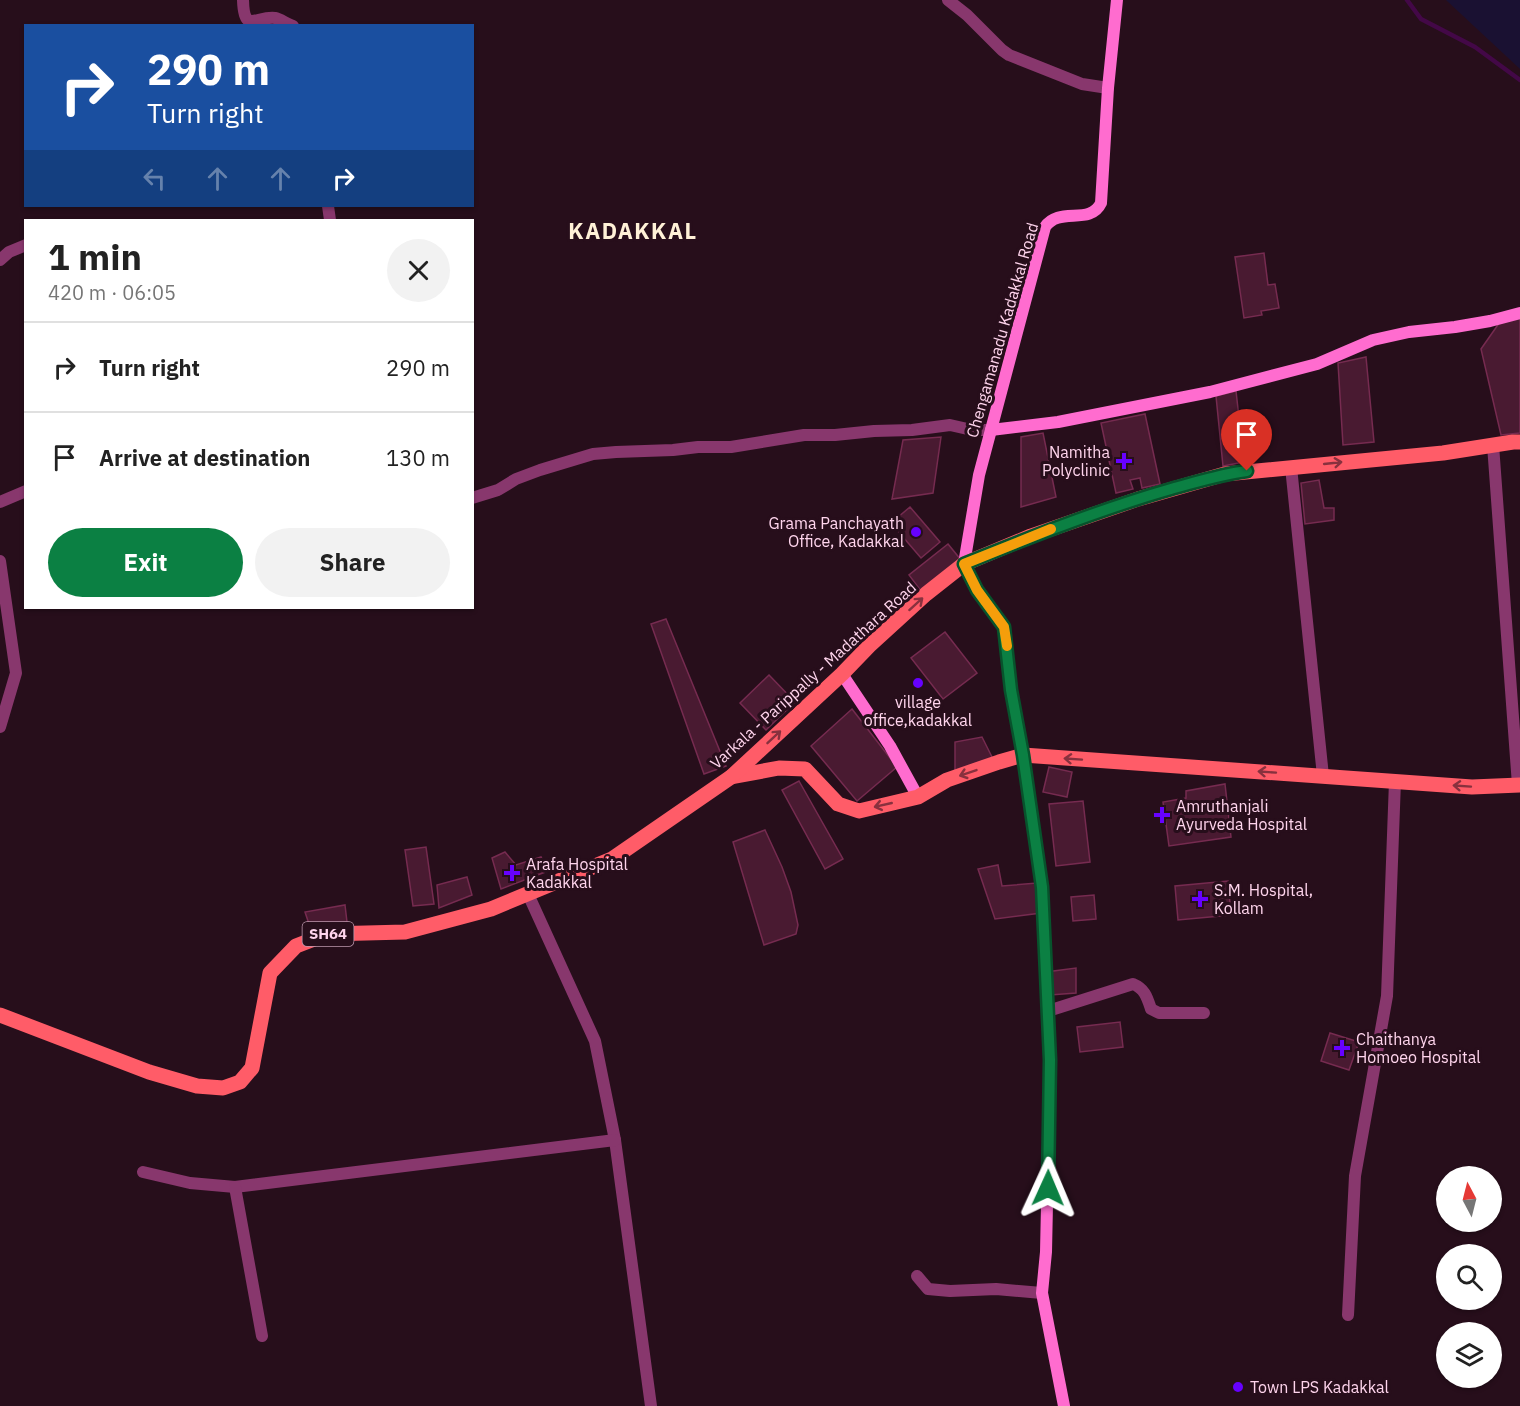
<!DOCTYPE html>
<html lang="en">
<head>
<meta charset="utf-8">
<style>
	:root { --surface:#fff; --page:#f2f2f2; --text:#222; --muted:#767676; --line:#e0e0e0; --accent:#0b8043 }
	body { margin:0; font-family:"IBM Plex Sans",sans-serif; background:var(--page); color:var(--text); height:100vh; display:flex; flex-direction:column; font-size:22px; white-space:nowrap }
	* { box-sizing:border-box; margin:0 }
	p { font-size:20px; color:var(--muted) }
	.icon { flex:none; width:33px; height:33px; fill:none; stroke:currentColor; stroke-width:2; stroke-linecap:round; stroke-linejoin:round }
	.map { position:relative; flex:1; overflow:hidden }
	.details { position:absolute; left:24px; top:219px; width:450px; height:390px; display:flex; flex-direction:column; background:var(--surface); border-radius:0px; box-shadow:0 2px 4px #0004 }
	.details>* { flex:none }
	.hud { position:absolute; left:24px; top:24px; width:450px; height:183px; border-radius:0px; box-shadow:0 2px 4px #0004; background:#1a4fa0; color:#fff; overflow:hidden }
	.needle { width:39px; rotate:353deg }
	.buttons { position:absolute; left:1436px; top:1166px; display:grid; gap:12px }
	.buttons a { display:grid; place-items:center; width:66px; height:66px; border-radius:50%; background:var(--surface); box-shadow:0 2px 4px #0004; font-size:30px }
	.pin { position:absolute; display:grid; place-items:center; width:51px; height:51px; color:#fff; margin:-62px -26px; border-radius:50% 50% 50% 0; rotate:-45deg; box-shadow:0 0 6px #0007 }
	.pin .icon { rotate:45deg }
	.me { position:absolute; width:66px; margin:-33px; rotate:1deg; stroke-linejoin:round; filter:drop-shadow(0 0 4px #0008) }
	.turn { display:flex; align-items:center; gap:21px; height:126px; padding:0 24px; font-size:27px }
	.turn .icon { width:78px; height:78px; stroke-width:2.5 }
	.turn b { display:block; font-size:42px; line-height:51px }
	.lanes { display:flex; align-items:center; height:57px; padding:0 24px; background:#0003; justify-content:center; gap:30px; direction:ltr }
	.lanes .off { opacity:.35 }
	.round { display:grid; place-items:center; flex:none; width:63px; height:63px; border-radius:32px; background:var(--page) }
	.summary { display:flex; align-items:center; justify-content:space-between; height:102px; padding:0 24px }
	h1 { font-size:36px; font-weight:700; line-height:45px }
	.button { display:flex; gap:12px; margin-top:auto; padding:12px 24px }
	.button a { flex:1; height:69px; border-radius:36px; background:var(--accent); color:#fff; font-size:24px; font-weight:700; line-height:69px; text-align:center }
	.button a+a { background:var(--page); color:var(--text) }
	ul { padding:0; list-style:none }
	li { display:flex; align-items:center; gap:18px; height:90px; padding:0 24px; border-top:2px solid var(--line) }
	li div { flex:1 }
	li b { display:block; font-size:22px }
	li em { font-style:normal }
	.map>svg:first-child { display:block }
</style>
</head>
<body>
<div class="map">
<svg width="1520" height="1406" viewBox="0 0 1520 1406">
	<rect width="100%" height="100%" fill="#270e1b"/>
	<polygon fill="#1a1132" points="1446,0 1520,0 1520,69"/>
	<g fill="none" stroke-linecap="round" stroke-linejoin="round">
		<polyline stroke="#430847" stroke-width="4.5" points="1407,0 1421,19 1475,47 1520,80"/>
	</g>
	<g fill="#491a31" stroke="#762b50" stroke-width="1.5">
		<polygon points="1264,253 1268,285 1275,284 1279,308 1261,311 1262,315 1244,318 1235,257"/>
		<polygon points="1520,316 1520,433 1501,435 1481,349 1502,319"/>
		<polygon points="1366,357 1374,442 1343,445 1338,363"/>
		<polygon points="1236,391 1244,462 1223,466 1216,396"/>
		<polygon points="1145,414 1160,484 1142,488 1140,478 1130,480 1133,489 1116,493 1101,423"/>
		<polygon points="1043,433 1056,497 1021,507 1021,437"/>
		<polygon points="941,437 933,493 892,499 903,440"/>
		<polygon points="1319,480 1324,508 1334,508 1334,520 1305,524 1301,483"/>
		<polygon points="910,507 940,542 921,558 891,523"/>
		<polygon points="948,544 961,560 921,591 909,575"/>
		<polygon points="666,619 726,766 704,774 651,624"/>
		<polygon points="945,632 977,673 943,699 911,658"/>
		<polygon points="769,675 795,702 766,730 740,703"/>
		<polygon points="852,709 897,767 857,801 811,746"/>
		<polygon points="982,737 993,759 955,773 955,742"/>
		<polygon points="1049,767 1072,772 1067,797 1043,792"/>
		<polygon points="799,781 843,859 825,869 782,790"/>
		<polygon points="1225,784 1231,837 1169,846 1163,802 1186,798 1186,791"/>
		<polygon points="1083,801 1090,862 1056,866 1049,804"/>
		<polygon points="765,830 782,867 791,892 798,925 796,934 764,945 733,842"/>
		<polygon points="426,847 434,904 413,906 405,850"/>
		<polygon points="505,852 516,865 541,857 548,871 501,889 492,858"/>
		<polygon points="998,865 1002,886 1037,883 1041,913 995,919 978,869"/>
		<polygon points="467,877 472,895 439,908 437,885"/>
		<polygon points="1228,881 1231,915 1178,920 1175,886"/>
		<polygon points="1094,895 1096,919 1073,921 1071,897"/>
		<polygon points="345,905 347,922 310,927 305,912"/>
		<polygon points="1076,968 1076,993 1050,995 1046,972"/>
		<polygon points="1120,1022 1123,1047 1080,1052 1077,1027"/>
		<polygon points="1330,1033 1359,1042 1349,1070 1321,1061"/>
	</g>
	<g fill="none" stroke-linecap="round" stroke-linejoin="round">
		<g stroke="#88376d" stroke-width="12">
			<path d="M243,0C244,34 255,16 275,18C280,19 287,24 293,26"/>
			<polyline points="948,0 967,15 1002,50 1009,55 1082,84 1108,88"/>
			<polyline points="328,206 330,220"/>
			<polyline points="0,260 9,252 26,245"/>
			<polyline points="1493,445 1518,785"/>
			<polyline points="1291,467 1323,776"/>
			<polyline points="472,498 498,490 516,479 540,470 593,454 616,452 673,450 698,447 731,447 804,435 835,435 874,431 912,430 950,425 972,430 991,430"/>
			<polyline points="0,502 26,491"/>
			<polyline points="0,561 16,673 0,727"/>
			<polyline points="528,894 595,1041 615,1140 651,1406"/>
			<path d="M1048,1011L1133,984C1145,989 1147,997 1151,1009L1159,1013H1204"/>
			<polyline points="143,1172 190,1183 235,1187 615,1140"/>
			<polyline points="235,1187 262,1336"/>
			<polyline points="917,1276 928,1289 950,1291 996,1289 1042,1293"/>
			<polyline points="1348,1315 1355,1176 1387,996 1395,781"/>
		</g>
		<g stroke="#ff6ccf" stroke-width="12">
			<polyline points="991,430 1058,422 1210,392 1317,364 1373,340 1409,332 1455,327 1490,321 1520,313"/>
			<polyline points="842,674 890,746 918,797"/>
			<path d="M1064,1406L1042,1293L1046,1252L1050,1060L1042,887L1023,755L1011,689L1004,627L977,590L964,564L979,475L1045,227C1059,206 1090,226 1101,203L1108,88L1117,0"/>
		</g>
		<g stroke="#ff5c68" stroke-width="15">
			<polyline points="731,777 779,768 805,769 838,804 859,811 918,797 947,780 999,762 1023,755 1472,787 1520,785"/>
			<polyline points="0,1015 149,1072 197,1086 223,1088 240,1082 252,1068 270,973 296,946 327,934 405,932 491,909 612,859 731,777 842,674 869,646 926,594 964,564 1031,536 1138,499 1225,474 1443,453 1513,442 1520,442"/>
		</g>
	</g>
	<defs><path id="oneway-shaft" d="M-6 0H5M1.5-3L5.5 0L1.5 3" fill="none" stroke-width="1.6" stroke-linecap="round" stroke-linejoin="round" transform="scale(1.5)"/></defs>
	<g stroke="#88313e">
		<use href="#oneway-shaft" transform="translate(1333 463) rotate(-6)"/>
		<use href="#oneway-shaft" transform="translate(916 604) rotate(-42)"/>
		<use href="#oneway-shaft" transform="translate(774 737) rotate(-43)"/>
		<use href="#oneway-shaft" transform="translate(1073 759) rotate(-176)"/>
		<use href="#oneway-shaft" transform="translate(1267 772) rotate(-176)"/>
		<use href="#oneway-shaft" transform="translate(968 773) rotate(161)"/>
		<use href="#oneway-shaft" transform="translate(1462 786) rotate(-176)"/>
		<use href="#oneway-shaft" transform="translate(883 805) rotate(167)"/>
	</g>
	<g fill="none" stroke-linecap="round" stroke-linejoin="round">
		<g stroke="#07532c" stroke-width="15">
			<path id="route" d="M1048,1188L1050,1060L1042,887L1023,755L1011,690L1004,627L977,590L964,564C1032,536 1101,509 1171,489C1197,482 1221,474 1247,471"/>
		</g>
		<use href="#route" stroke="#0b8043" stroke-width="10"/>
		<polyline stroke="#f59e0b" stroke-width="10" points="1007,646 1004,627 977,590 964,564 1051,529"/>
	</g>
	<g fill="#6701ff" stroke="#270e1b" stroke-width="2">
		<path d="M1121 452h6v6h6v6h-6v6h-6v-6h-6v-6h6z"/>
		<circle cx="916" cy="532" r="6"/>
		<circle cx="918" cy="683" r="6"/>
		<path d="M1159 806h6v6h6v6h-6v6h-6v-6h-6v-6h6z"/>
		<path d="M509 864h6v6h6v6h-6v6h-6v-6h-6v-6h6z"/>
		<path d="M1197 890h6v6h6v6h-6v6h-6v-6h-6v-6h6z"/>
		<path d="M1339 1039h6v6h6v6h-6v6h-6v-6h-6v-6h6z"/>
		<circle cx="1238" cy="1387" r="6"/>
	</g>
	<g text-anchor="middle" stroke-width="6" stroke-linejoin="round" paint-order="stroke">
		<rect fill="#270e1b" stroke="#be99ae" stroke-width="1.5" x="302.5" y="922" width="51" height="24" rx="4.5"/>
		<g font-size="15" font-weight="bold" fill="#ffd5ed">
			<text x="328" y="939">SH64</text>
		</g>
		<g font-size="16" fill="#ffd5ed" stroke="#270e1b">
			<text transform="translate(1002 330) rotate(-74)" y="6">Chengamanadu Kadakkal Road</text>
			<text transform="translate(813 675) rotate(-42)" y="6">Varkala - Parippally - Madathara Road</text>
		</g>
		<g font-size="16" fill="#ffd5ed" stroke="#270e1b" text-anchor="start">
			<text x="1110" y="458" text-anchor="end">Namitha<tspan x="1110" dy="18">Polyclinic</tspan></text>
			<text x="904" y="529" text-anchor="end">Grama Panchayath<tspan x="904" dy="18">Office, Kadakkal</tspan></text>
			<text x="918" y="708" text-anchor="middle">village<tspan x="918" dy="18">office,kadakkal</tspan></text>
			<text x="1176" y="812">Amruthanjali<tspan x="1176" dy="18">Ayurveda Hospital</tspan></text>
			<text x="526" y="870">Arafa Hospital<tspan x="526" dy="18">Kadakkal</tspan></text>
			<text x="1214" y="896">S.M. Hospital,<tspan x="1214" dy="18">Kollam</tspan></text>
			<text x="1356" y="1045">Chaithanya<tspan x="1356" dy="18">Homoeo Hospital</tspan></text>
			<text x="1250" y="1393">Town LPS Kadakkal</text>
		</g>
		<g font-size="22" font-weight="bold" letter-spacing="1.5" fill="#fff1d7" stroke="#270e1b">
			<text x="633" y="239">KADAKKAL</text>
		</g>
	</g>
</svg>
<div class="buttons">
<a><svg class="needle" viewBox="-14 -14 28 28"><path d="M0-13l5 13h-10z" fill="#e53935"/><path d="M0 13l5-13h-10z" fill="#767676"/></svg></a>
<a><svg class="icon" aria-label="search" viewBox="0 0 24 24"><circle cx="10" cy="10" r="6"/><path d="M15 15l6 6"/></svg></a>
<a><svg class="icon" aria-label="layers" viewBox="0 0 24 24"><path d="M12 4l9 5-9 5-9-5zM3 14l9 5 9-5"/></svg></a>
</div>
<div class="pin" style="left:1247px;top:471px;background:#d93025"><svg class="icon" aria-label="arrive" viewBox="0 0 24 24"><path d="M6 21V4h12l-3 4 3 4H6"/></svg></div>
<svg class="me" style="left:1048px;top:1188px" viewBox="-20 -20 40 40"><path d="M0-17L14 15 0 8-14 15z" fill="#0b8043" stroke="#fff" stroke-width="4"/></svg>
<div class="hud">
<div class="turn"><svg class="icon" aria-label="right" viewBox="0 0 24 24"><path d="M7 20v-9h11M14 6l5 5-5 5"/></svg><div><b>290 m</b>Turn right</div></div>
<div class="lanes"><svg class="icon off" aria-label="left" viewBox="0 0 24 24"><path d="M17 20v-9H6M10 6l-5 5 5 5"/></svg><svg class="icon off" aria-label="ahead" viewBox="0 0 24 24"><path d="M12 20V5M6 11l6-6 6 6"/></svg><svg class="icon off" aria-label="ahead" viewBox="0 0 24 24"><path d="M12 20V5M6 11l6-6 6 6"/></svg><svg class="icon" aria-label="right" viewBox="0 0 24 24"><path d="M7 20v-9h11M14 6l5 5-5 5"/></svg></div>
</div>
<section class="details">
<div class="summary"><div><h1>1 min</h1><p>420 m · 06:05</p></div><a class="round"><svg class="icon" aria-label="close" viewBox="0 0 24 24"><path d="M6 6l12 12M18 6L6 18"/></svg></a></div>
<ul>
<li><svg class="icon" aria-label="right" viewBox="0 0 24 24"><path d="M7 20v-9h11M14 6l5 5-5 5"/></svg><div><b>Turn right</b></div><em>290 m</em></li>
<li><svg class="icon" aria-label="arrive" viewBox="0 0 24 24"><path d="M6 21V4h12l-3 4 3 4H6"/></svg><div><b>Arrive at destination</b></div><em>130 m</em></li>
</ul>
<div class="button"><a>Exit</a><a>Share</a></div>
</section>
</div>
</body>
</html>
